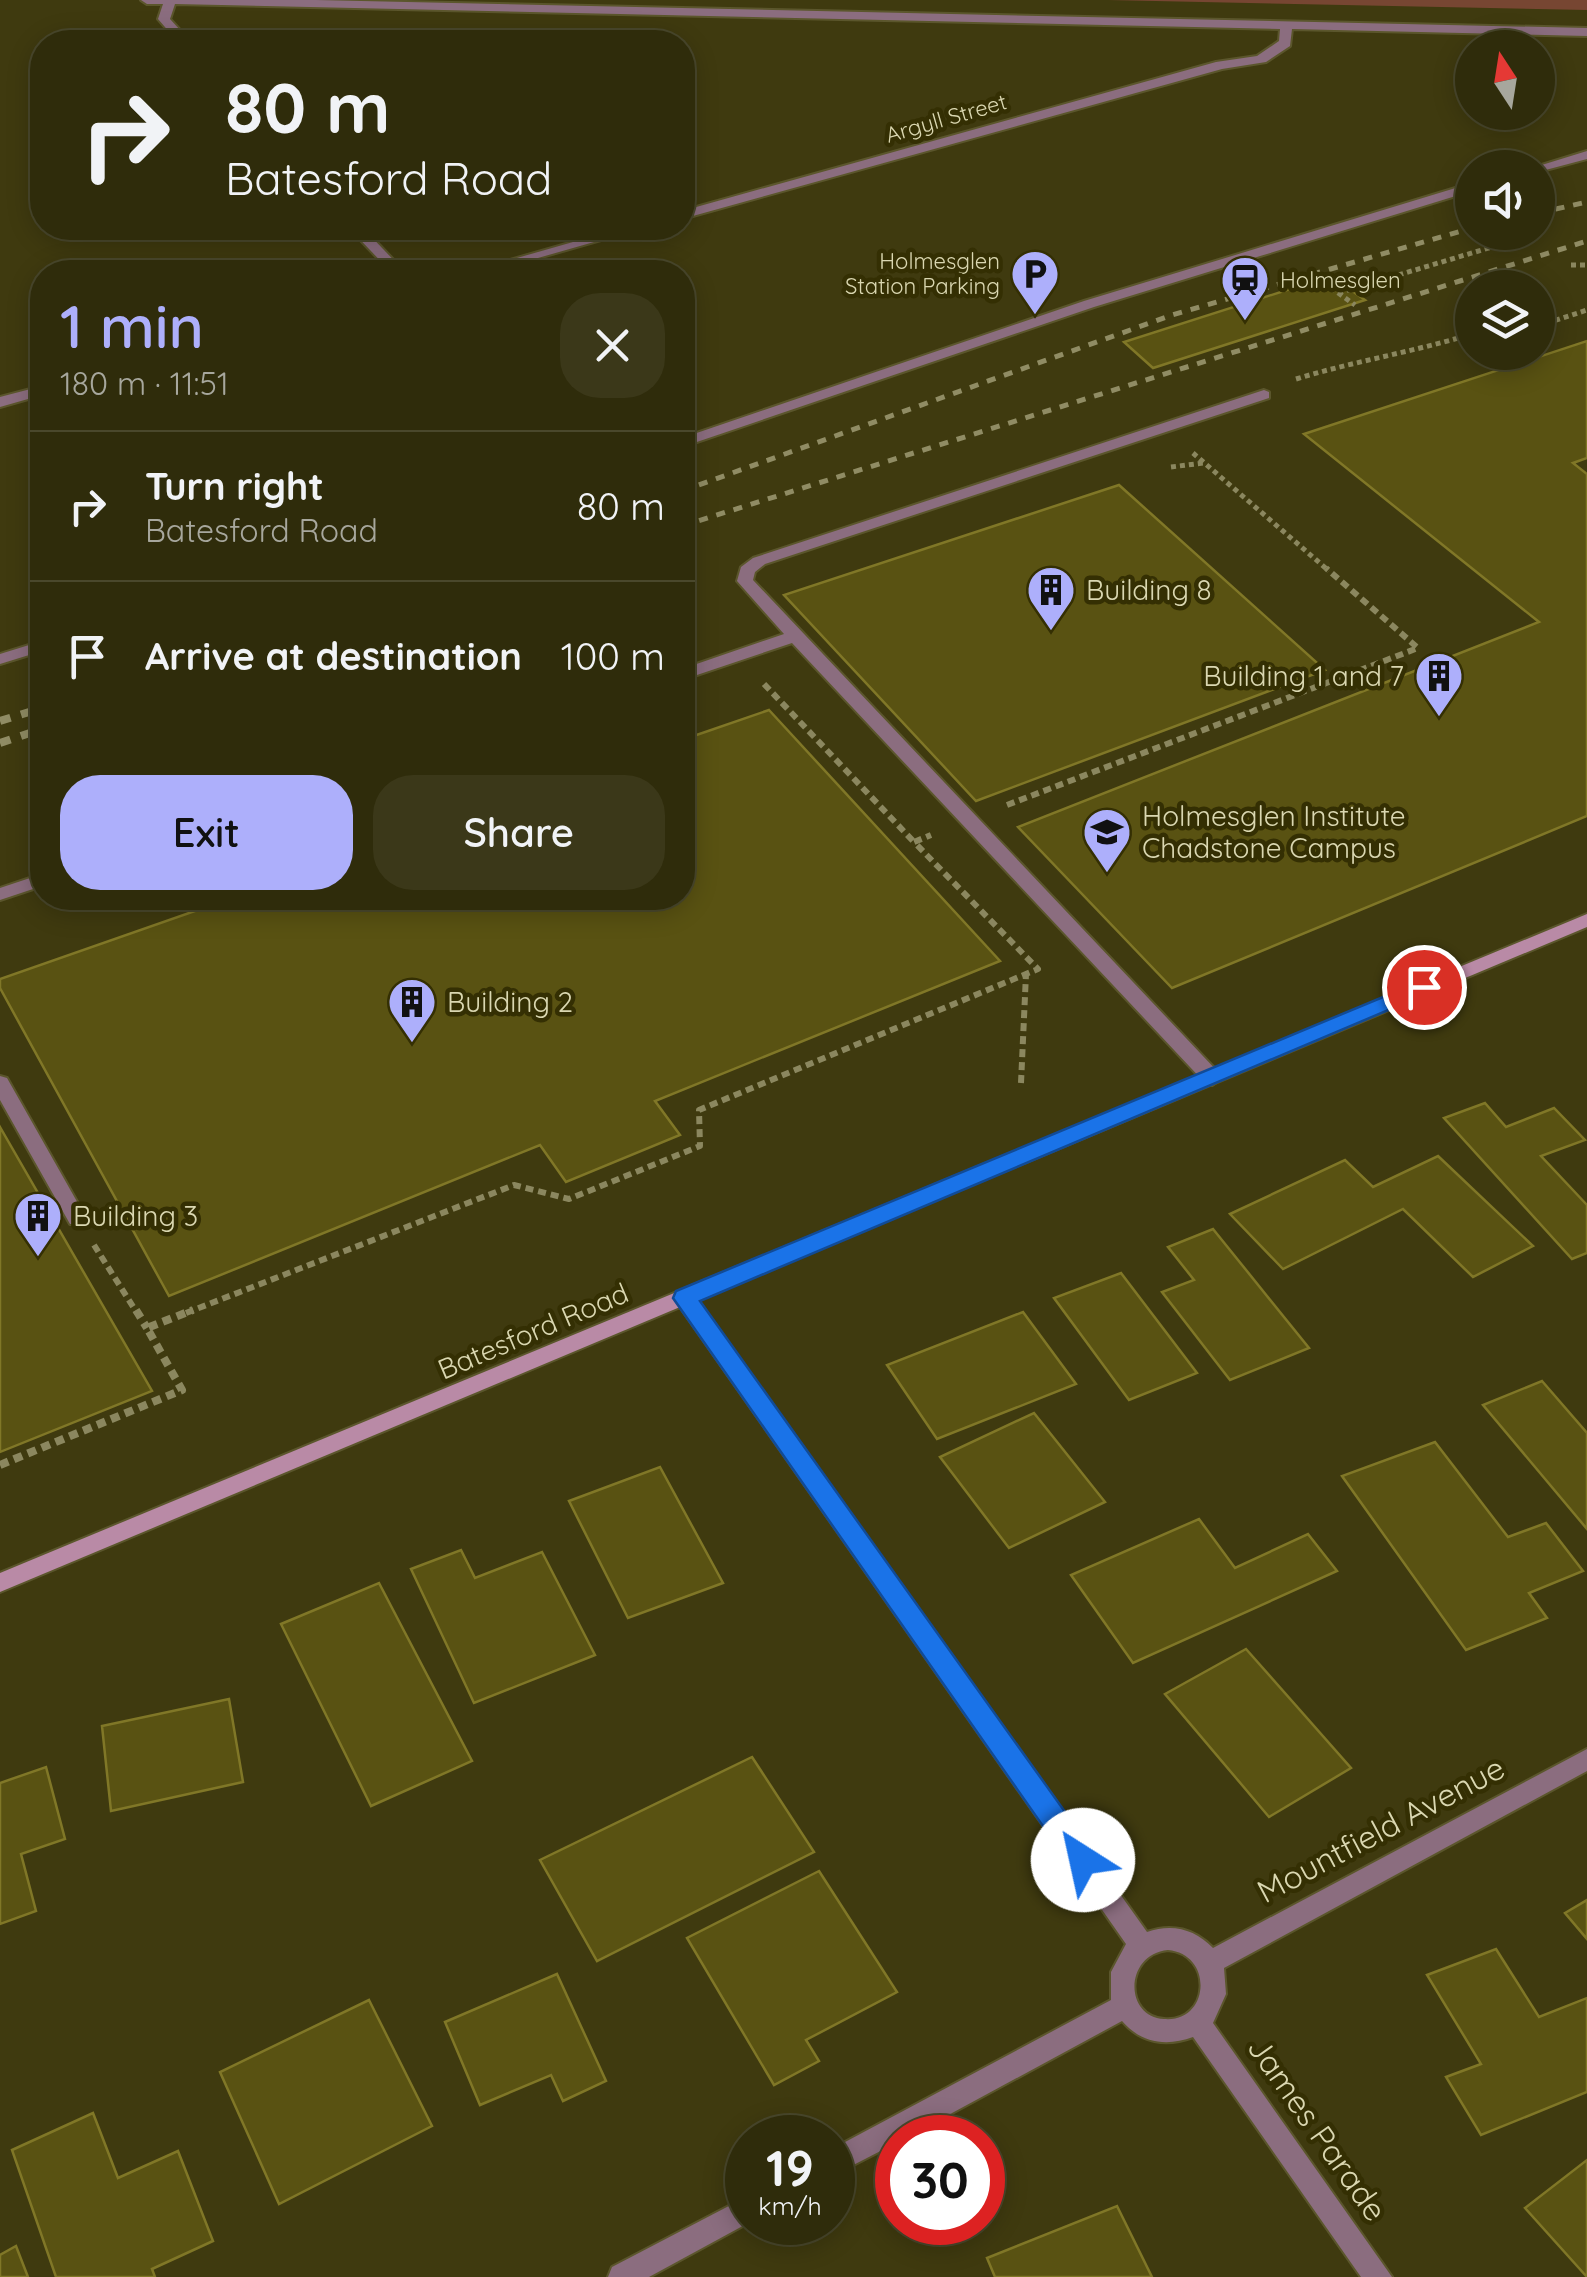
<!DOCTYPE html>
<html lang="en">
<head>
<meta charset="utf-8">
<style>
	:root { --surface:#2f2c0b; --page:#3b3819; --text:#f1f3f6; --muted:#a7a79d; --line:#4a482c; --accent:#adaffb }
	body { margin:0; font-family:Quicksand,sans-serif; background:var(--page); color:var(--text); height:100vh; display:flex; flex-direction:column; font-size:38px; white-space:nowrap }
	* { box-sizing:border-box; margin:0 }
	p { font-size:32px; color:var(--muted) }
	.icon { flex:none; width:55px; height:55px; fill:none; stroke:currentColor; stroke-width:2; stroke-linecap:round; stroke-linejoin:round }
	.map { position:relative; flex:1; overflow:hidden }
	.drawer { position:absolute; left:30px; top:260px; width:665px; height:650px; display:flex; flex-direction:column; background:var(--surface); border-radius:40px; box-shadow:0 5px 25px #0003,0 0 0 2px var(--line) }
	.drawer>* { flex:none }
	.guide { position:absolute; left:30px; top:30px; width:665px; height:210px; border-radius:40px; box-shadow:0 5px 25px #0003,0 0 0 2px var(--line); background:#2f2c0b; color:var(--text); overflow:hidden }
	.needle { width:65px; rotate:348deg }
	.fabs { position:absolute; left:1455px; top:30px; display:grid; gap:20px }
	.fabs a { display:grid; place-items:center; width:100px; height:100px; border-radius:50%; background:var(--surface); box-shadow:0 5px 25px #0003,0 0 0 2px var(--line); font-size:50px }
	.speed { position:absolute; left:725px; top:2115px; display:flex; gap:20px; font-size:50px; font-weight:700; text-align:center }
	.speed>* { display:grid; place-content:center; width:130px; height:130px; border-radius:50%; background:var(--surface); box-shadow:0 5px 25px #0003,0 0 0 2px var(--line); line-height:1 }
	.speed small { font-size:25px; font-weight:400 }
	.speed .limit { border:15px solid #d22; background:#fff; color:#111 }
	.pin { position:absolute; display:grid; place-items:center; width:85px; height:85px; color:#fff; margin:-42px; border:5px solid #fff; border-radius:50%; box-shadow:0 2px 10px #0007 }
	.me { position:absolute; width:110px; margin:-55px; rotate:325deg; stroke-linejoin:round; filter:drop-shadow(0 0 8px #0008) }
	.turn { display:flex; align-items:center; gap:35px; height:210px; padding:0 30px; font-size:45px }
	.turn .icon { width:130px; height:130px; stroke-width:2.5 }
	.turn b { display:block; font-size:70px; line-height:85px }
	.round { display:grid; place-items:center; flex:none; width:105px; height:105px; border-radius:40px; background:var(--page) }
	.headline { display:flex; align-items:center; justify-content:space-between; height:170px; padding:0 30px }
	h1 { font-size:60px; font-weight:600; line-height:75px; color:var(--accent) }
	.cta { display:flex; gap:20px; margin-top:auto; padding:20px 30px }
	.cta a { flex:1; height:115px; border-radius:40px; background:var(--accent); color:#111; font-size:40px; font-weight:600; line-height:115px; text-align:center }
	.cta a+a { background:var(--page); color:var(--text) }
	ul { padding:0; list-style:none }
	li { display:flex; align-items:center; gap:30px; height:150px; padding:0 30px; border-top:2px solid var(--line) }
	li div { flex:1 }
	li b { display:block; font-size:38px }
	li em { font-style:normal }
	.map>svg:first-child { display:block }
</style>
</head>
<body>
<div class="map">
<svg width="1587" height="2277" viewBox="0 0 1587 2277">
	<rect width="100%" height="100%" fill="#3f3a0f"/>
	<polygon fill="#774632" points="1108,0 1587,0 1587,10"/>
	<g fill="#595212" stroke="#807727" stroke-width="2.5">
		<polygon points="1331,276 1365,300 1153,368 1124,342"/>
		<polygon points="1587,341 1587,458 1573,463 1587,474 1587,816 1172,988 1018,827 1539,622 1304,434"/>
		<polygon points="1119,485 1325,670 976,801 784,595"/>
		<polygon points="769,710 1000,961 655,1101 680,1135 566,1182 540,1145 169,1296 0,988 0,979 232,898 682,898 682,740"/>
		<polygon points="1485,1103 1506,1127 1554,1108 1585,1140 1541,1156 1587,1205 1587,1253 1572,1259 1444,1118"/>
		<polygon points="0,1127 152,1391 0,1452"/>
		<polygon points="1438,1156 1533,1246 1473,1277 1403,1209 1283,1269 1230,1214 1345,1160 1373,1187"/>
		<polygon points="1213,1229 1309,1348 1230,1380 1162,1292 1194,1280 1168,1247"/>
		<polygon points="1121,1273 1197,1373 1129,1400 1054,1298"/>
		<polygon points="1023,1312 1076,1384 937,1439 887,1365"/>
		<polygon points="1542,1381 1587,1433 1587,1529 1483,1405"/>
		<polygon points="1034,1413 1105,1502 1009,1548 940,1457"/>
		<polygon points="1435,1442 1508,1537 1546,1523 1583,1571 1529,1593 1547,1618 1466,1650 1342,1476"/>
		<polygon points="660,1467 723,1583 628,1618 569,1501"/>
		<polygon points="1199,1519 1235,1568 1308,1534 1337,1571 1133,1663 1071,1575"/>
		<polygon points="461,1550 475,1578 542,1552 595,1655 474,1703 411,1569"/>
		<polygon points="379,1583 472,1761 371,1806 281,1624"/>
		<polygon points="1246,1649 1351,1768 1269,1817 1165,1694"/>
		<polygon points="229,1699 243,1782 111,1811 102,1726"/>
		<polygon points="752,1757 814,1852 597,1961 540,1860"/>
		<polygon points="46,1767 65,1839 21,1854 36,1911 0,1924 0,1783"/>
		<polygon points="819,1871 897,1992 806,2040 819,2061 774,2085 687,1938"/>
		<polygon points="1587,1900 1587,1939 1565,1913"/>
		<polygon points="1496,1949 1539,2017 1587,1998 1587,2092 1481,2135 1446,2077 1481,2064 1427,1975"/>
		<polygon points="557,1974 606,2081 563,2101 551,2075 480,2105 445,2022"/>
		<polygon points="369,2000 432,2126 279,2204 220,2072"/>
		<polygon points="93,2113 118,2178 178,2151 213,2241 152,2269 155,2277 56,2277 12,2150"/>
		<polygon points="1587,2160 1587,2277 1525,2208"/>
		<polygon points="1117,2206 1152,2277 995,2277 987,2258"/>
		<polygon points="16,2246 28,2277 0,2277 0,2255"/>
	</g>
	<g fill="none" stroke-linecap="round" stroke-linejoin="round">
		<g stroke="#5b562c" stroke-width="4">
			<g id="lane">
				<polygon points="1587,151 1587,159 1538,172 1538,168 1532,168"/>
				<polygon points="1472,183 1472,191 1094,307 682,447 682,438 1084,301"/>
				<polygon points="1264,390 1269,392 1269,398 765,564 755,572 753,580 1219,1073 1222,1078 1212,1085 1205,1083 792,643 682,680 682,669 784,634 737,581 741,567 753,558"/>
				<polygon points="42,641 42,651 0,664 0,654"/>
				<polygon points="42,874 42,886 0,900 0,888"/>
				<polygon points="0,1076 7,1078 84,1214 87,1219 84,1224 70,1224 0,1100"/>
			</g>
		</g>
		<g stroke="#5b562c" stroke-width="4">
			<g id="street">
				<polygon points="141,0 316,0 1587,28 1587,36 1292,29 1290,46 1266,62 1222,69 682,219 682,211 1216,62 1257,56 1279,41 1280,29 175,4 170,19 191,42 178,42 158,19 163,4 147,4"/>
				<polygon points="349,228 363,228 405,272 391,272"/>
				<polygon points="622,228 643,228 489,272 468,272"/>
				<polygon points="42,386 42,395 0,407 0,397"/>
				<path d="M685,1290L692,1292L1147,1932C1172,1923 1195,1929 1213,1948L1587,1749V1771L1224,1968L1226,1994L1213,2023L1392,2277H1361L1193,2037C1166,2047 1141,2043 1122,2021L906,2138H898V2142L832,2176V2149L1111,2000V1972L1126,1944L678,1304L674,1298L678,1292ZM1168,1950C1214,1954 1210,2023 1164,2019C1123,2016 1125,1954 1168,1950Z"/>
				<polygon points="748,2196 750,2222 649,2277 608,2277 612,2267"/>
			</g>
		</g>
		<g stroke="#5b562c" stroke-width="4">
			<polygon id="secondary" points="1587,914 1587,927 0,1592 0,1573"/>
		</g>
		<g stroke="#8b875f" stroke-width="5" stroke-dasharray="5 4" stroke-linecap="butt">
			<polyline points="1571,265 1587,265"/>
			<polyline points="1316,277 1355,305"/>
			<polyline points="1338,293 1532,235"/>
			<polyline points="1538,326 1587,310"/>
			<path d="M1296,379C1355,361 1413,352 1472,334"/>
			<polyline points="1193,453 1329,571"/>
			<polyline points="1171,467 1203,463"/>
		</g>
		<g stroke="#8b875f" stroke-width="6" stroke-dasharray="8 5" stroke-linecap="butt">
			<polyline points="764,684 914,842"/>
			<polyline points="1007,805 1418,648 1326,568"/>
			<polyline points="1021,1083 1026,974"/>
			<polyline points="94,1245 137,1313"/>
			<polyline points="186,1313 514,1185 569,1199 700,1146 699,1110 1038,969 914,842 931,835"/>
		</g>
		<g stroke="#8b875f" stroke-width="8" stroke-dasharray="9 6" stroke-linecap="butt">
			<polyline points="136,1310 147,1328"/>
			<polyline points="0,1465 182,1390 147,1328 193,1310"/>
		</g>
		<use href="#lane" fill="#8b6d7f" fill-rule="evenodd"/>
		<use href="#street" fill="#8b6d7f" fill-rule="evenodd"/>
		<use href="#secondary" fill="#b98aa6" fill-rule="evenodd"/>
		<g stroke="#908c64" stroke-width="5" stroke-dasharray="9 9" stroke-linecap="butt">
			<polyline points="1538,213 1587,202"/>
			<polyline points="682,491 1172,315 1472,228"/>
			<polyline points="682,526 1587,241"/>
		</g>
		<g stroke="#908c64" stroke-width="8" stroke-dasharray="11 11" stroke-linecap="butt">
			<polyline points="0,721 42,708"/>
			<polyline points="0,743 42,729"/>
		</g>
	</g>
	<polygon fill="#1a73e8" stroke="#114b97" stroke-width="2.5" points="1424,980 1435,987 1431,992 700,1301 1093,1851 1097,1860 1093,1869 1083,1873 1073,1869 673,1298 676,1291"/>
	<defs>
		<g id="parking-pin" transform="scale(2.5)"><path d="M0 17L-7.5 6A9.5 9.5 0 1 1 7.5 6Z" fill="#adaffb" stroke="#342f03"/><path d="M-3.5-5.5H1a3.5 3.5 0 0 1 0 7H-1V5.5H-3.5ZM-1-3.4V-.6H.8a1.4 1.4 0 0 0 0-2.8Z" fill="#111"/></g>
		<g id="station-pin" transform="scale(2.5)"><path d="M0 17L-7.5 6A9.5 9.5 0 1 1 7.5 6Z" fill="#adaffb" stroke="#342f03"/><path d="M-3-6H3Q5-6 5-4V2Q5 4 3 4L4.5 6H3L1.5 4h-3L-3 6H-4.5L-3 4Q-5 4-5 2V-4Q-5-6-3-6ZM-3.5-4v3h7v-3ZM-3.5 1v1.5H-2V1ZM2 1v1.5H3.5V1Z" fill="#111"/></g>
		<g id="building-pin" transform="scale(2.5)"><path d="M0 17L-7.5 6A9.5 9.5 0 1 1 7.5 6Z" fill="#adaffb" stroke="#342f03"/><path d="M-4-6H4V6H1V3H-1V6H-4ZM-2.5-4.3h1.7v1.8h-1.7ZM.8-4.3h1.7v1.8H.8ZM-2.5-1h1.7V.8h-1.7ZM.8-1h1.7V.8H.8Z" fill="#111"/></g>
		<g id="university-pin" transform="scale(2.5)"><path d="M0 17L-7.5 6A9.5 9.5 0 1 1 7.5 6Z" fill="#adaffb" stroke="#342f03"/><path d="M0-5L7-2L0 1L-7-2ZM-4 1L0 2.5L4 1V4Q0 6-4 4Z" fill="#111"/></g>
	</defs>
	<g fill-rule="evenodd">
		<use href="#parking-pin" x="1035" y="274"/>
		<use href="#station-pin" x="1245" y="280"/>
		<use href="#building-pin" x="1051" y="590"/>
		<use href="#building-pin" x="1439" y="676"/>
		<use href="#university-pin" x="1107" y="832"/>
		<use href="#building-pin" x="412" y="1002"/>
		<use href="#building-pin" x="38" y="1216"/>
	</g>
	<g text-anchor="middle" stroke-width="9" stroke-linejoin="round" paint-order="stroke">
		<g font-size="22" fill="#dad7b1" stroke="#342f03">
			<text transform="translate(946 118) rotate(-16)" y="8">Argyll Street</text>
		</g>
		<g font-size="22" fill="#dad7b1" stroke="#342f03" text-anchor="end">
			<text x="1000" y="269">Holmesglen<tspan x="1000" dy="25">Station Parking</tspan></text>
			<text x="1280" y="288" text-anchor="start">Holmesglen</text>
		</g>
		<g font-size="28" fill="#dad7b1" stroke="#342f03" text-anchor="start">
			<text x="1086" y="600">Building 8</text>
			<text x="1404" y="686" text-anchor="end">Building 1 and 7</text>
			<text x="1142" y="826">Holmesglen Institute<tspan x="1142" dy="32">Chadstone Campus</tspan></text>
			<text x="447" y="1012">Building 2</text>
			<text x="73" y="1226">Building 3</text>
		</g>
		<g font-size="28" fill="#dad7b1" stroke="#342f03">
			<text transform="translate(533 1331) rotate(-23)" y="10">Batesford Road</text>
		</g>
		<g font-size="32" fill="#dad7b1" stroke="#342f03">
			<text transform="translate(1381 1830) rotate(-28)" y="11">Mountfield Avenue</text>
			<text transform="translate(1317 2129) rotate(55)" y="11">James Parade</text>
		</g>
	</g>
</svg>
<div class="fabs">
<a><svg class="needle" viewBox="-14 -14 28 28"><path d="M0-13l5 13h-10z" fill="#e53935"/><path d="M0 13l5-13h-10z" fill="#a7a79d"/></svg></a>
<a><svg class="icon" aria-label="sound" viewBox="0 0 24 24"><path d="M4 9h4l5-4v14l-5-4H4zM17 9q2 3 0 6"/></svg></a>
<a><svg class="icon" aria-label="layers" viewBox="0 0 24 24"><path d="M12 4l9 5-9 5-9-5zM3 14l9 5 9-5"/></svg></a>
</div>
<div class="speed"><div>19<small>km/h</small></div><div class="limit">30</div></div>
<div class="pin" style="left:1424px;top:987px;background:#d93025"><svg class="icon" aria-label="arrive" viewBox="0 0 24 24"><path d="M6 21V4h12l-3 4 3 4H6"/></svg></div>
<svg class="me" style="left:1083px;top:1860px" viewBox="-20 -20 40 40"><circle r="19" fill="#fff"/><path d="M0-13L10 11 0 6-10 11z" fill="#1a73e8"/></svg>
<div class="guide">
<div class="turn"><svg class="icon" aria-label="right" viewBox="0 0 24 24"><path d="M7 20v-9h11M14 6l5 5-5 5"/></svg><div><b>80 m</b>Batesford Road</div></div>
</div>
<section class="drawer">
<div class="headline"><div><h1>1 min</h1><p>180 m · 11:51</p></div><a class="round"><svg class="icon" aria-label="close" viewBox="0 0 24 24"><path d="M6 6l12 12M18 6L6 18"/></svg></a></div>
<ul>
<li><svg class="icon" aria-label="right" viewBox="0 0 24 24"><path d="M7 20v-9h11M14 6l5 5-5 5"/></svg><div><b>Turn right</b><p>Batesford Road</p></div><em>80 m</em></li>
<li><svg class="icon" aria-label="arrive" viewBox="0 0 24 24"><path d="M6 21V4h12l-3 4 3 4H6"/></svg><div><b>Arrive at destination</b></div><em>100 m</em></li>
</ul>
<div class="cta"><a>Exit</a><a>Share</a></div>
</section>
</div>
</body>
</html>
